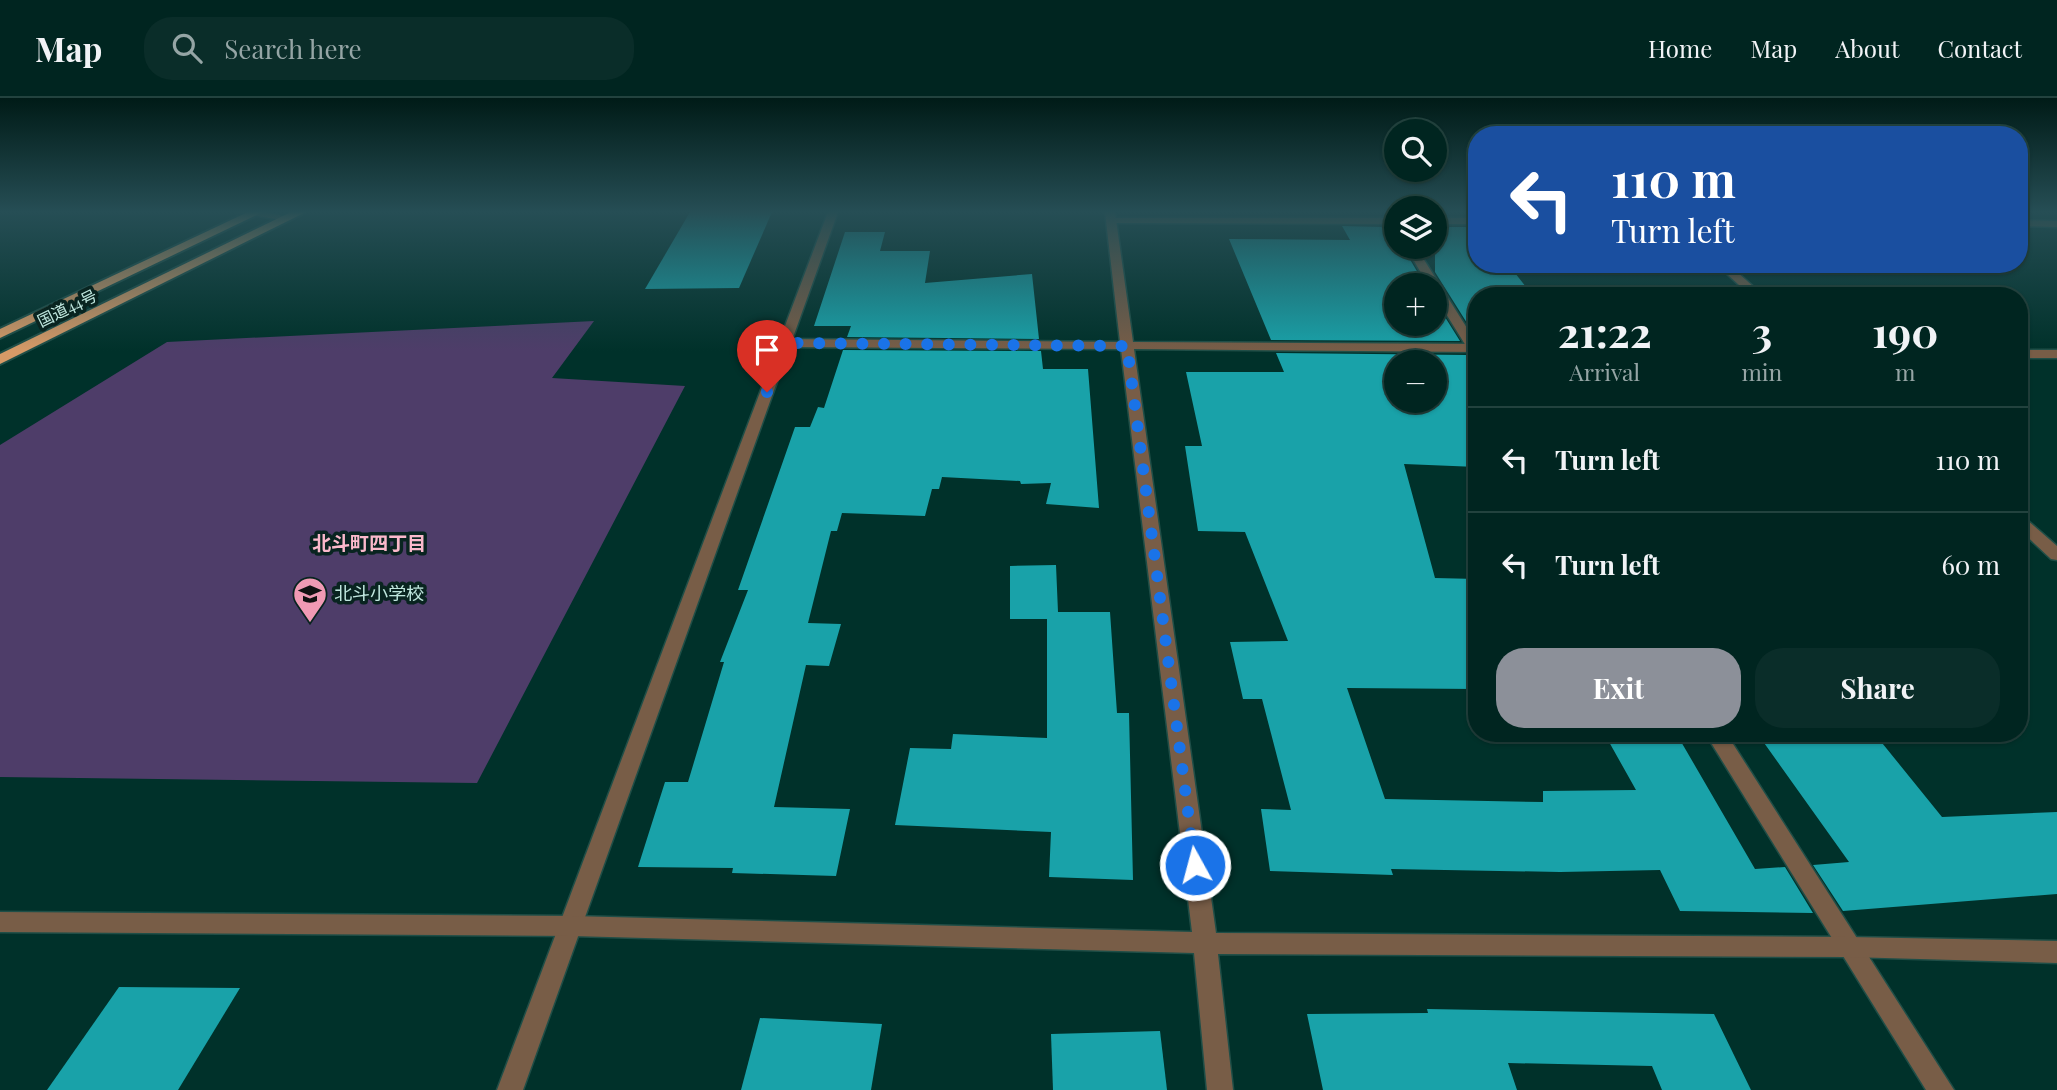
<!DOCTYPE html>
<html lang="en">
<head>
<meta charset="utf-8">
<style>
	:root { --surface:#002520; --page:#0a2d29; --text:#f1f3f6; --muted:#95a5a5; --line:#22423e; --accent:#8c9099 }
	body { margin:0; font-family:"Playfair Display","Noto Sans JP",serif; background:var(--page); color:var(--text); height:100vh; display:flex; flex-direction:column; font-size:26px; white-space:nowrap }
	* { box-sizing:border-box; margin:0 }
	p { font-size:23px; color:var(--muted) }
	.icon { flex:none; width:38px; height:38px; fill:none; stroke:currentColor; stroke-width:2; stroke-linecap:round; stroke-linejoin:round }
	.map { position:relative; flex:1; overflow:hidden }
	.panel { position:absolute; left:1468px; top:189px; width:560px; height:455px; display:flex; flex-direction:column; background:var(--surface); border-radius:28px; box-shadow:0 2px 5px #0004,0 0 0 2px var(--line) }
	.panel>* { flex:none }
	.hud { position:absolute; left:1468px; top:28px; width:560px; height:147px; border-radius:28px; box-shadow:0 2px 5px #0004,0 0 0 2px var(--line); background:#1a4fa0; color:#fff; overflow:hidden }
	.controls { position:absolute; left:1384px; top:21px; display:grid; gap:14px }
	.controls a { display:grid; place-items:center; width:63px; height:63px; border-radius:50%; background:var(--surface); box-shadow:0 2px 5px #0004,0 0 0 2px var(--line); font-size:35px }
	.pin { position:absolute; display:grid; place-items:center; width:60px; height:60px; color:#fff; margin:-72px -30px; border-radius:50% 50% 50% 0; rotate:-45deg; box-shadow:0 0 7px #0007 }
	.pin .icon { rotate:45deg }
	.me { position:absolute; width:77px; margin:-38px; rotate:353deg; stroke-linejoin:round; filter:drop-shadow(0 0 5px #0008) }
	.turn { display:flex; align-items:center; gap:24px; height:147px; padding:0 28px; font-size:32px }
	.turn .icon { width:91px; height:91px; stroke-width:2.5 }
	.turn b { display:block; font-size:49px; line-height:60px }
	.eta { display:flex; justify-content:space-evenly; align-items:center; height:119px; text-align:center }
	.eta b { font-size:42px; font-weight:700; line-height:49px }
	.primary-button { display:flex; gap:14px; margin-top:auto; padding:14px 28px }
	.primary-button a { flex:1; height:80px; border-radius:28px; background:var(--accent); color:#fff; font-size:28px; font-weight:700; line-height:80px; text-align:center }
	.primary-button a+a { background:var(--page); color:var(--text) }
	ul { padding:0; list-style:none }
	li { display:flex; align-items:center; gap:21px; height:105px; padding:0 28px; border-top:2px solid var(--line) }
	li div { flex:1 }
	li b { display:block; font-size:26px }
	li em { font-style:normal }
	header { display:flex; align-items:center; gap:42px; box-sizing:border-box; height:98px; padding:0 35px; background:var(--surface); border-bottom:2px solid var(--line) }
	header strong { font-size:33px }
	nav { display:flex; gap:38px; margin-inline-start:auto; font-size:24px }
	.search { width:490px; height:63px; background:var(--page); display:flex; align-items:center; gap:18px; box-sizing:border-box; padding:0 24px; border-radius:28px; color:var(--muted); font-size:26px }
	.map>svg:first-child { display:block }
</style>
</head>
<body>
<header>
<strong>Map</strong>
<div class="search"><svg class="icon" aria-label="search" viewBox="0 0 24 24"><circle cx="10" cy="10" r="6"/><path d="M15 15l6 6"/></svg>Search here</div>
<nav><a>Home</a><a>Map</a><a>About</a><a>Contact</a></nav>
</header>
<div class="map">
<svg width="2057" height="992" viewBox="0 0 2057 992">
	<rect width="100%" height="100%" fill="#00312a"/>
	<polygon fill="#4e3d69" points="594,223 552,280 685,288 477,685 0,679 0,347 167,244"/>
	<g fill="#19a2a9" fill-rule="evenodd">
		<polygon points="690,114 772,114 739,190 645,191"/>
		<polygon points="1342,128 1386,129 1396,142 1396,149 1401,149 1408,158 1425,187 1396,187 1396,226 1435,226 1435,203 1460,243 1271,242 1229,141 1350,142"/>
		<polygon points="1435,129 1477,129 1477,166 1508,166 1533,198 1477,198 1477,241 1435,174"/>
		<polygon points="845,134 885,134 880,153 930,153 925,185 1032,176 1039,241 847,239 851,228 814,228"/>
		<polygon points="843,252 1041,253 1043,271 1088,271 1099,410 1046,406 1051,385 1021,386 1020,383 942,379 939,391 932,391 925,418 842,415 837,433 831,433 808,525 841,526 829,568 806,567 774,709 850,711 836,778 732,775 733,770 638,769 665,684 688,684 724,564 720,564 748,492 738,492 795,329 810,329 818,309 824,310"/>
		<path d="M1276,255L1468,257L1477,263V369L1404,366L1435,480L1477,481V591L1347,590L1385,701L1543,704V693L1636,692L1604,635H1676L1755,771L1785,769L1813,815L1680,813L1660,772L1560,774L1391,771L1393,777L1270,773L1261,711L1291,712L1262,601H1243L1230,544L1288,543L1245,434L1198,433L1185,348H1202L1186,274H1284ZM1396,264H1435V303H1396Z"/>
		<polygon points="1056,467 1058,514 1110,514 1117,615 1129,615 1133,782 1049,779 1051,734 895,727 910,650 951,651 953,636 1047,640 1047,521 1010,521 1010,468"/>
		<polygon points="1757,635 1874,635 1942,719 2057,714 2057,796 1843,813 1813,767 1849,764"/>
		<polygon points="119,889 240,890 178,992 47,992"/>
		<polygon points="1427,911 1714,916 1751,992 1662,992 1652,968 1508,965 1517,992 1323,992 1307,916 1428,915"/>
		<polygon points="760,920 882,926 871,992 741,992"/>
		<polygon points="1160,933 1167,992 1053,992 1051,936"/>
	</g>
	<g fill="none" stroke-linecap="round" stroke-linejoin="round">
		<g stroke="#1f4e47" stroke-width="3">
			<g id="minor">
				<polygon points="236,114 265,114 292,120 287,123"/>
				<polygon points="828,114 838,114 523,992 497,992"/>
				<polygon points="1107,120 1396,120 1396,126 1111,125 1107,124"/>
				<rect x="1435" y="120" width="42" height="6"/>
				<polygon points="2020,122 2057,123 2057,129 2020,128"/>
				<polygon points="1406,149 1416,149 1477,246 1477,260 1471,256 1435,198 1435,187 1428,187"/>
				<polygon points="1705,635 1726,635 1954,992 1926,992"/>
			</g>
		</g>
		<g stroke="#1f4e47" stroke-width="3">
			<g id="tertiary">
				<polygon points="1105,114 1115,114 1133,244 1477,246 1477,254 1134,251 1216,835 1849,839 2057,843 2057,865 1849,859 1218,856 1233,992 1207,992 1194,855 572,838 0,834 0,814 572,818 1192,834 1121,251 785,249 779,245 785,241 1120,244"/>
				<polygon points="1716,166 1728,166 1764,198 1751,198"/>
				<rect x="2020" y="252" width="37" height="8"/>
				<polygon points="2020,419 2026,421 2057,448 2057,462 2051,461 2020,432"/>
			</g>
		</g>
		<g stroke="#1f4e47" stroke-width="4">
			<g id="trunk">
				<polygon points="248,114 263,114 0,240 0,231"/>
				<polygon points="291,114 306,114 0,266 0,256"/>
			</g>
		</g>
		<use href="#minor" fill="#785d47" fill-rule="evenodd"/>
		<use href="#tertiary" fill="#785d47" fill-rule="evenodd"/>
		<use href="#trunk" fill="#d69a67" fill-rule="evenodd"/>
	</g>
	<linearGradient id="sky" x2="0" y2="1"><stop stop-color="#001b17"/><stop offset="0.45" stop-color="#264e55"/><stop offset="1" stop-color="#264e55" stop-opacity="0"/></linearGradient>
	<rect width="2057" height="253" fill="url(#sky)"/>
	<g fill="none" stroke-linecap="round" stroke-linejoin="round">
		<polyline stroke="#1a73e8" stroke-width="12" stroke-dasharray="0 21.6" points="767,294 785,245 1127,248 1195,767"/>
	</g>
	<defs>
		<g id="school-pin" transform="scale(1.75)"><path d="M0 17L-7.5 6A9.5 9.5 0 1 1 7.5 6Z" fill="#f19ab4" stroke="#092420"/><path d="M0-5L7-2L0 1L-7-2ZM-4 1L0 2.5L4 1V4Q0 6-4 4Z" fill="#111"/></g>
	</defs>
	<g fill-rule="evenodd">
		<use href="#school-pin" x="310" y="496"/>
	</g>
	<g text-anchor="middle" stroke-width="7" stroke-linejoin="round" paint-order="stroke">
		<g font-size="16" fill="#c1e8df" stroke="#092420">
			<text transform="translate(67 210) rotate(-26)" y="6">国道44号</text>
		</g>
		<g font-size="18" fill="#c1e8df" stroke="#092420" text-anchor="start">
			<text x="334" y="502">北斗小学校</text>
		</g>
		<g font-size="19" font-weight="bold" fill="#fbb9cb" stroke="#092420">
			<text x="369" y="452">北斗町四丁目</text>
		</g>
	</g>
</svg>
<div class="controls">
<a><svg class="icon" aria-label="search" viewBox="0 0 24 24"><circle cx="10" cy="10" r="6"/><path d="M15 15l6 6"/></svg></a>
<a><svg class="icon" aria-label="layers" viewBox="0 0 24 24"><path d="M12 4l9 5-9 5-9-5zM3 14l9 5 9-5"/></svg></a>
<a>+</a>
<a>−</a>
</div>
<div class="pin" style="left:767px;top:294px;background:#d93025"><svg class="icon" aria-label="arrive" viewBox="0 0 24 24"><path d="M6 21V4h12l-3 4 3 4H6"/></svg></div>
<svg class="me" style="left:1195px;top:767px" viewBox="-20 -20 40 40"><circle r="17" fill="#1a73e8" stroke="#fff" stroke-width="3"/><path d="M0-11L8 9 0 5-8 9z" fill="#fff"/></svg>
<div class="hud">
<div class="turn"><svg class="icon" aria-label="left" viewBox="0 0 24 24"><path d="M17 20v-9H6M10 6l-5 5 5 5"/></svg><div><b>110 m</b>Turn left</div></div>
</div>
<section class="panel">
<div class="eta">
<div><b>21:22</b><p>Arrival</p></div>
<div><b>3</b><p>min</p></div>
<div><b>190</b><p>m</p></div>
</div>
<ul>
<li><svg class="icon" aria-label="left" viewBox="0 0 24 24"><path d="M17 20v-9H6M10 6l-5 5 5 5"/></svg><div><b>Turn left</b></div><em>110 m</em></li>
<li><svg class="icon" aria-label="left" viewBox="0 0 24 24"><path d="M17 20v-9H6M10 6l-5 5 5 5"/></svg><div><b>Turn left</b></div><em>60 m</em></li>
</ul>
<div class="primary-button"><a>Exit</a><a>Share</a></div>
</section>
</div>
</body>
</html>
